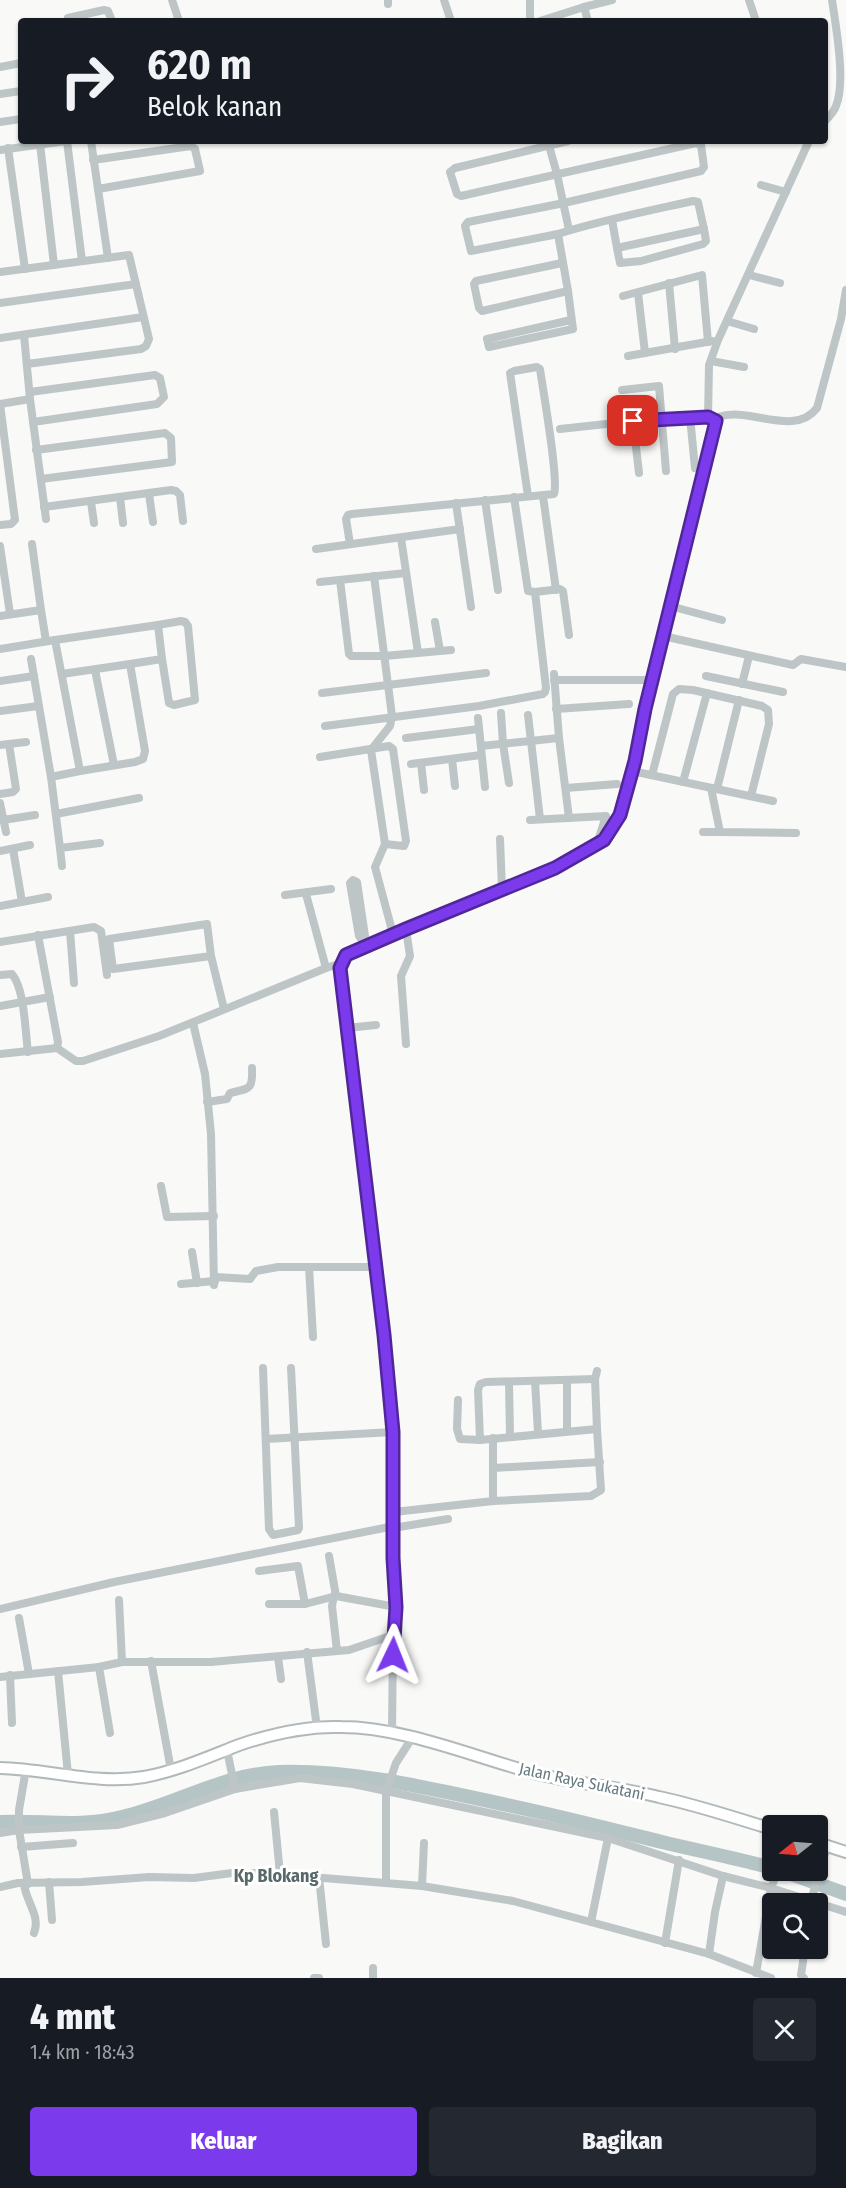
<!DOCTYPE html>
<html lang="id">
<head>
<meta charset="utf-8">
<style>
	:root { --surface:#171b24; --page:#242831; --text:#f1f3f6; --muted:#9ea1a6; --accent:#7c3aed }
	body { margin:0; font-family:"Fira Sans Condensed",sans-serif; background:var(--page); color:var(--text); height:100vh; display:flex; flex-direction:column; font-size:22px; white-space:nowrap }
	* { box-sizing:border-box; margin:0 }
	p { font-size:20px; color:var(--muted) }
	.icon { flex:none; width:33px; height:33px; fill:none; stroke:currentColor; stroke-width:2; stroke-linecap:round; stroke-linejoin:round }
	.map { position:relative; height:1978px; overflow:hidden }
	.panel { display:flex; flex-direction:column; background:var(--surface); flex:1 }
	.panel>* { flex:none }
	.guide { position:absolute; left:18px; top:18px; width:810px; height:126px; border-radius:6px; box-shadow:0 2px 4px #0004; background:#171b24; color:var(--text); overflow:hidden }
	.needle { width:39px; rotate:253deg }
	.tools { position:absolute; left:762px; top:1815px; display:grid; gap:12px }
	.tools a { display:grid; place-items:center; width:66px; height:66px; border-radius:6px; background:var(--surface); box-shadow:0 2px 4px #0004; font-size:30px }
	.pin { position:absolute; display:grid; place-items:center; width:51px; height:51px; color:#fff; margin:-26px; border-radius:12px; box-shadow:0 3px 9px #0006 }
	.me { position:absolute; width:66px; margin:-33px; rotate:2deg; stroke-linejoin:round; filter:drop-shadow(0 0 4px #0008) }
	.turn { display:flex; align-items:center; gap:21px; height:126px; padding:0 30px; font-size:27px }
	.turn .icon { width:78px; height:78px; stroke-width:2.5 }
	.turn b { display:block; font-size:42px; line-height:51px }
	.round { display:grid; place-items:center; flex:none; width:63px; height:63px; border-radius:6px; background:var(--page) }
	.summary { display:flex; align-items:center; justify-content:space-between; height:102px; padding:0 30px }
	h1 { font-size:36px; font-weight:800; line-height:45px }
	.cta { display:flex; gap:12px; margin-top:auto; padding:12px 30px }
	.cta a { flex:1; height:69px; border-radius:6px; background:var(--accent); color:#fff; font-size:24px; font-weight:800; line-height:69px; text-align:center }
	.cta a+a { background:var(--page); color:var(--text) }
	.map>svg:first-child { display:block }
</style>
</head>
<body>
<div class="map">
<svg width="846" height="1978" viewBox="0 0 846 1978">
	<rect width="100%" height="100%" fill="#f9f9f7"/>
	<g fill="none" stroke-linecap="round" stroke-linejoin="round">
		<g stroke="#b5c4c5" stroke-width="14">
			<path d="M0,1822C43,1820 79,1828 122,1817C175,1805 223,1774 279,1772C355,1770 433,1789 507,1805C559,1816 610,1829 662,1842C699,1851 736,1858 772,1868"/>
			<polyline points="780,1870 846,1894"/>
		</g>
		<g stroke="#b1b9bb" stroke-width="14">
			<g id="secondary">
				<path d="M0,1768C48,1769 97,1785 144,1777C177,1771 208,1757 239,1745C271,1734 306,1726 341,1727C404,1727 474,1757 534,1773C576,1784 618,1787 659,1797C697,1805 735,1818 772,1829"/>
				<polyline points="818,1843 846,1852"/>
			</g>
		</g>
		<g stroke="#bec5c6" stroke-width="8">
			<polyline points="172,0 179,21"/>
			<polyline points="444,0 451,21"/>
			<polyline points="749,0 756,21"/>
			<polyline points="388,4 388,0"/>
			<polyline points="68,18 104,10 108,11 112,21"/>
			<polyline points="530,21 530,0"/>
			<polyline points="540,21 584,7"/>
			<polyline points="588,21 584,7 612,0"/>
			<polyline points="0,67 21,63"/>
			<polyline points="0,94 21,91"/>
			<path d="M825,121C829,117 834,112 836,106C846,82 836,27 832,0"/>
			<polyline points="0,122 21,119"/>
			<polyline points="67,141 82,261"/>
			<polyline points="91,141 108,258"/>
			<path d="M568,141L455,168L450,172L457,194L461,196L696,143L701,145L704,167L701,171L564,203L468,222L465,226L471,251L558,234C602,220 648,211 693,201L698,202L704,229L617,248L612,220"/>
			<polyline points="548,142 557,174 569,230"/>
			<polyline points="40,144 54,265"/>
			<polyline points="8,148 25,269"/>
			<polyline points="0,150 66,141"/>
			<polyline points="93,160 191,146 195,149 200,171 98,189"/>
			<polyline points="761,185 786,192"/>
			<polyline points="558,234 568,291 482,311 479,308 474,284 476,281 562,263"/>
			<polyline points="617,248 620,263 641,261 703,244 706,241 704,229"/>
			<polyline points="0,272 129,255 149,339 146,346 141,349 27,364"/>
			<polyline points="749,275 780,283"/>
			<polyline points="669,283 675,349"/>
			<polyline points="568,291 573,329 489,347 487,339 571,320"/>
			<polyline points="638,293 645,353"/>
			<polyline points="623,296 702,275 708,342"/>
			<polyline points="0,303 136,284"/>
			<polyline points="727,321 754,329"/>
			<polyline points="24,335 30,399 46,519"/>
			<polyline points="0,338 143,317"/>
			<polyline points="628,356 712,341"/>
			<polyline points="711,361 744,367"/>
			<polyline points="622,390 659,386 666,471"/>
			<polyline points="30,392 155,375 160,378 164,397 157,404 33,422"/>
			<polyline points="0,404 30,399"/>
			<polyline points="690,417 695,468"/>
			<polyline points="708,417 709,365 718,340 809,141"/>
			<polyline points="633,421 639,473"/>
			<polyline points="560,429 662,418 708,417 712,419"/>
			<polyline points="36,450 165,433 171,438 172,462 41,479"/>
			<polyline points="149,494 153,522"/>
			<polyline points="543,496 556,590"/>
			<polyline points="120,497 123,523"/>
			<polyline points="514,497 528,591 535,592 560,589 563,591 569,635"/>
			<polyline points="485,500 498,590"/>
			<polyline points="91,502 94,523"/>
			<polyline points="456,503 471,607"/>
			<polyline points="44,507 171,490 176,491 180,495 183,521"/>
			<polyline points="0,525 11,524 15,520 0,404"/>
			<polyline points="401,538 418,653"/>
			<path d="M350,544L346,519L348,515L352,514L554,494C559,480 543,390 540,369L537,367L514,371L510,373L528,496"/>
			<polyline points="0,546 10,614"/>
			<polyline points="316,549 460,529"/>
			<polyline points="374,576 392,716 390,726 371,750 385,844 375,867 393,934"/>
			<polyline points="340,580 349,654 351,656 384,656 451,650"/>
			<polyline points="320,582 406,573"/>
			<polyline points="670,606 722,620"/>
			<polyline points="41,610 46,641"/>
			<polyline points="0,616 41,610 32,544"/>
			<polyline points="435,622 440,651"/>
			<polyline points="158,625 181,621 185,622 188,626 195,700 174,705 169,703 162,659"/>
			<polyline points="663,636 793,665 801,659 846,667"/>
			<polyline points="55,640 158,625 162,659 130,664"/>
			<polyline points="0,649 55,640 80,771 51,777"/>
			<polyline points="31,659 51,777 60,848"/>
			<polyline points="95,670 114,765"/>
			<polyline points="62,674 130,664 145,751 143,759 135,762 80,771"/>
			<polyline points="706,676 783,692"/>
			<polyline points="554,680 653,680"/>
			<polyline points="0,681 34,676"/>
			<polyline points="742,684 749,656"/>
			<polyline points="322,693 486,673"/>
			<polyline points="556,709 629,704"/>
			<polyline points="0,711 38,706"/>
			<polyline points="501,713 503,744 509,783"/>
			<polyline points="528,715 540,819"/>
			<polyline points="478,718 485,787"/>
			<polyline points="325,726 479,706 543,694 545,692 546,688 535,592"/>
			<polyline points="406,738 479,729"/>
			<polyline points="559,738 569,818"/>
			<polyline points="0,745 26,742"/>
			<polyline points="481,746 559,738 554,674"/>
			<polyline points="320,757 389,746 393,749 406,841 404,846 385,844"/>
			<polyline points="452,759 455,786"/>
			<polyline points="421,763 424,790"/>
			<polyline points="411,764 481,755"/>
			<polyline points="632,771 773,801"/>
			<polyline points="652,775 673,694 679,689 693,690 762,706 768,710 769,724 751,796"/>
			<polyline points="683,782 707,693"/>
			<polyline points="566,788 617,784"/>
			<polyline points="711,788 720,832 796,833"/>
			<polyline points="717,789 739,700"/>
			<polyline points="0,794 13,792 16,789 9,744"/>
			<polyline points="0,803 6,832"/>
			<polyline points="56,814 139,798"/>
			<polyline points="3,820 35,815"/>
			<polyline points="530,820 606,816 597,844"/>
			<polyline points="703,832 720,832"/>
			<polyline points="500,839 502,889"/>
			<polyline points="13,849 22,902"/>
			<polyline points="0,851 30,845"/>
			<polyline points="62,866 60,848 100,843"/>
			<polygon points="353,880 357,882 365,936 363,941 359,936 350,883"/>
			<polyline points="306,894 326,968"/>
			<polyline points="285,895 331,889"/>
			<polyline points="0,906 48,897"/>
			<polyline points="406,929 410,956 401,976 406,1044"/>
			<polyline points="70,931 74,983"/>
			<polyline points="38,935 58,1042 57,1048"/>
			<polyline points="0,942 94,927 101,931 107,975"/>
			<polyline points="211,956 113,969 109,939 207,924 211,956 224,1009"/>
			<path d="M0,975L12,974C25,990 25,1031 28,1052"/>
			<polyline points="0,1006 50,997"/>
			<polyline points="193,1023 205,1074 211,1134 214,1285"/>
			<polyline points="347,1028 376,1025"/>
			<polyline points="0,1054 57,1048 76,1061 83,1061 159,1036 326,968 342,963"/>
			<path d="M207,1102L227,1099L230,1093C249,1088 253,1091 252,1068"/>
			<polyline points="161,1186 167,1217 214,1216"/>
			<polyline points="192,1252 197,1283"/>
			<polyline points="309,1267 313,1337"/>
			<polyline points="215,1277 250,1279 256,1271 278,1267 376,1267"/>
			<polyline points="181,1284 215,1281"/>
			<polyline points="263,1368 269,1529 273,1535 298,1530 299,1528 291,1368"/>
			<polyline points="535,1381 538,1433"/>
			<polyline points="509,1382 510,1436"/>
			<polyline points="458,1400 457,1429 460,1439 480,1440"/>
			<polyline points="597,1429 595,1379 597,1371"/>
			<polyline points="567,1431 567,1381"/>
			<polyline points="266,1439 393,1432"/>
			<polyline points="493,1468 600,1462"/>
			<polyline points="493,1501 591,1496 601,1490 597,1429 480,1440 478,1390 480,1384 486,1382 595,1379"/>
			<polyline points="394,1512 493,1501 493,1438"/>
			<polyline points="393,1528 448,1519"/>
			<polyline points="329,1556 336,1596"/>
			<polyline points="259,1571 298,1566 305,1604"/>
			<polyline points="334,1596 332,1606 337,1651"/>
			<polyline points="119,1600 122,1662"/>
			<polyline points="269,1604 305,1604 336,1596 396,1607"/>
			<polyline points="0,1609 114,1582 394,1526"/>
			<polyline points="19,1618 29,1674"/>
			<polyline points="307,1652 317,1728"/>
			<polyline points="278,1657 281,1679"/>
			<polyline points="151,1661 171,1770"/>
			<polyline points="99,1667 110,1733"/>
			<polyline points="58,1671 68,1775"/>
			<polyline points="10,1675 12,1723"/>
			<polyline points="0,1677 99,1667 122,1662 211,1662 349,1650 393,1635"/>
			<path d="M392,1734L393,1635L396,1607L393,1558V1432L384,1335L340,968L346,955L555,868L604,840L620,815L635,761L645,709L716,421L718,417C750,406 794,438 817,408L841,319L846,290"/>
			<polyline points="227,1750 235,1789"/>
			<polyline points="26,1769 19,1810 19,1830 28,1884"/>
			<polyline points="274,1812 280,1874"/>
			<polyline points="0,1833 19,1830 117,1825 165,1813 235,1789 300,1778 353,1784 608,1838 723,1876 771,1888 846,1912"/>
			<polyline points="21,1847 73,1843"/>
			<polyline points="319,1877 326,1944"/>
			<polyline points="49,1882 52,1920"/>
			<path d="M24,1883C25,1901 41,1915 34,1933"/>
			<polyline points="386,1883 386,1792 396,1763 412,1738"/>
			<polyline points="422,1886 424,1843"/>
			<polyline points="0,1887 18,1883 82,1882 149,1877 194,1878 232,1873 262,1873 422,1886 513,1901 709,1954 771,1978"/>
			<polyline points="810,1904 827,1846"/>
			<polyline points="591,1922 608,1838"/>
			<polyline points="665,1943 679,1860"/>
			<polyline points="709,1954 715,1912 723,1876"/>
			<polyline points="373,1968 373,1978"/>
			<polyline points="756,1973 771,1888 778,1870"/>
			<polyline points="314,1978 319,1978"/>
			<polyline points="804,1978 801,1975 805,1948"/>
		</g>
		<use href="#secondary" stroke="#fff" stroke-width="10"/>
	</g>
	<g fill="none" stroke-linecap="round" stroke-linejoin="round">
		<g stroke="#51269a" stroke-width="15">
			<polyline id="route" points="393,1655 396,1607 393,1558 393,1432 384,1335 340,968 346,955 406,929 555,868 604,840 620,815 635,761 645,709 716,421 708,417 633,421"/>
		</g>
		<use href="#route" stroke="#7c3aed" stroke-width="10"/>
	</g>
	<g text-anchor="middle" stroke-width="6" stroke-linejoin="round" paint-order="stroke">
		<g font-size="16" fill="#667a80" stroke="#fff">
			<text transform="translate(582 1781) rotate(12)" y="6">Jalan Raya Sukatani</text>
		</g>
		<g font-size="18" font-weight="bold" fill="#58686b" stroke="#fff">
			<text x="276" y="1882">Kp Blokang</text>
		</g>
	</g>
</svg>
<div class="tools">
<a><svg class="needle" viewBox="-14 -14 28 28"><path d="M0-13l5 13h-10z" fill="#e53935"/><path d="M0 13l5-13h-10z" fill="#9ea1a6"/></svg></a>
<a><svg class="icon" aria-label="search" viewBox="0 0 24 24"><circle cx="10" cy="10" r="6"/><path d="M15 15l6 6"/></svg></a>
</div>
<div class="pin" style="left:633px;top:421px;background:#d93025"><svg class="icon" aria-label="arrive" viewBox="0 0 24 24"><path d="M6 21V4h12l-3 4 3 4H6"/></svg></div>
<svg class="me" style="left:393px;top:1655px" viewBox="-20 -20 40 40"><path d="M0-17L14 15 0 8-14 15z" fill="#7c3aed" stroke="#fff" stroke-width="4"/></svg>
<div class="guide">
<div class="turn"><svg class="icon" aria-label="right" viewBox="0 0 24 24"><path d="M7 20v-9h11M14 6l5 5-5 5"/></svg><div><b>620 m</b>Belok kanan</div></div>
</div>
</div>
<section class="panel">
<div class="summary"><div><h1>4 mnt</h1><p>1.4 km · 18:43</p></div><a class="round"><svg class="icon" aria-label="close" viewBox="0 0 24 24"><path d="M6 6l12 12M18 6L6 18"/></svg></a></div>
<div class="cta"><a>Keluar</a><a>Bagikan</a></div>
</section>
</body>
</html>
